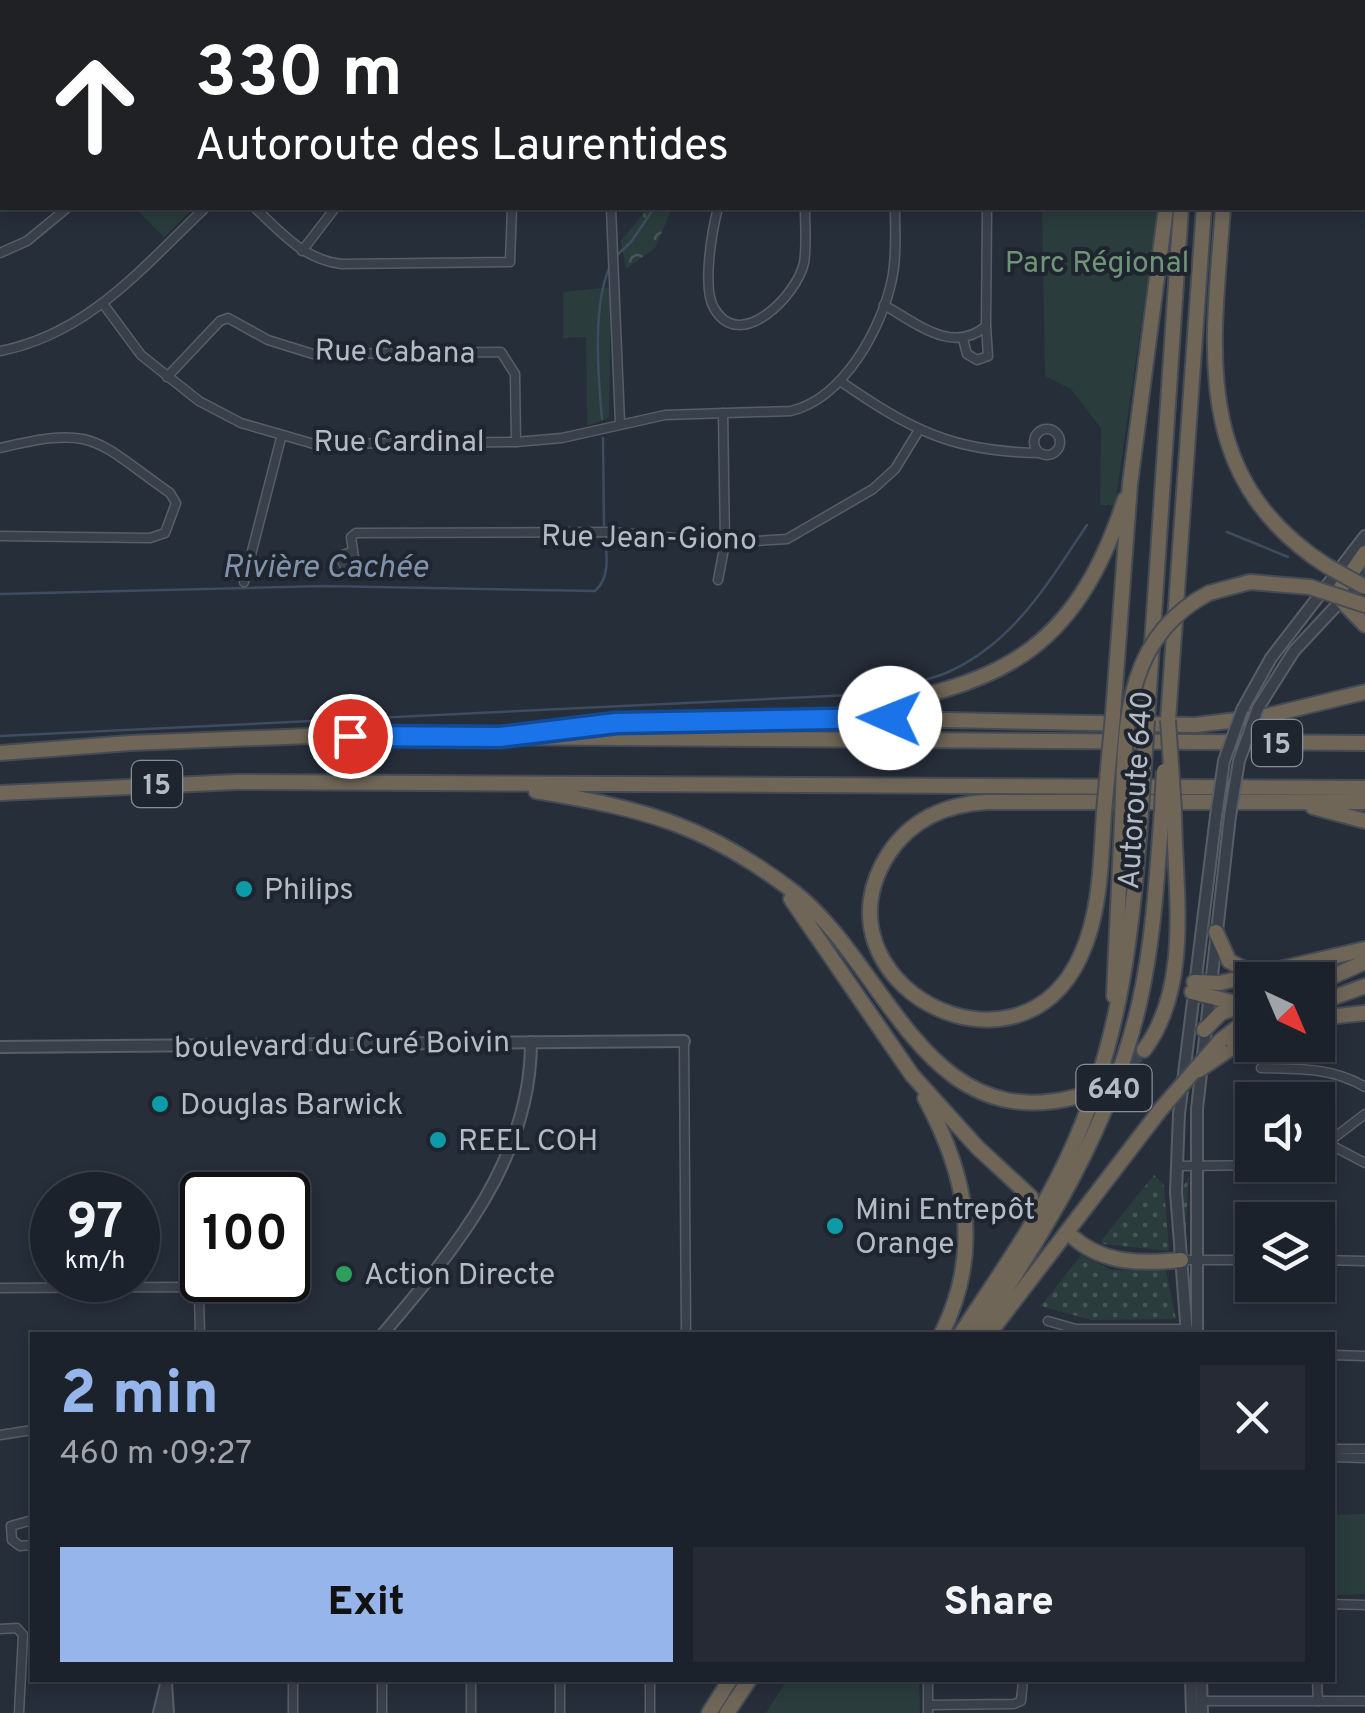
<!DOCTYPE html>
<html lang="en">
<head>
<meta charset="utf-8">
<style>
	:root { --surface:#1c222c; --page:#252a34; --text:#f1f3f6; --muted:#a0a4a9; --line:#3a3f48; --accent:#96b5ea }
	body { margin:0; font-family:Overpass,sans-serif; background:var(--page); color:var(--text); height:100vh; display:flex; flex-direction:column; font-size:38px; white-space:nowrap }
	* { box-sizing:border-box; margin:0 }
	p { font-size:32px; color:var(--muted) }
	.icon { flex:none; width:55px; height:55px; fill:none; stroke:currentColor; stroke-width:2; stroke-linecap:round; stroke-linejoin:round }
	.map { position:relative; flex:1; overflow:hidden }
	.panel { position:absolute; left:30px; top:1332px; width:1305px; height:350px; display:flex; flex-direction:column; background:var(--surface); border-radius:0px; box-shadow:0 5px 15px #0003,0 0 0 2px var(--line) }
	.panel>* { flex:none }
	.guide { position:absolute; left:0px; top:0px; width:1365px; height:210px; box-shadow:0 5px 15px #0003,0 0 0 2px var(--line); background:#202124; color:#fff; overflow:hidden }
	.needle { width:65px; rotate:136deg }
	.controls { position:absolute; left:1235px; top:962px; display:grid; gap:20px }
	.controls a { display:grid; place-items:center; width:100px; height:100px; border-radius:0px; background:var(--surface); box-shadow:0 5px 15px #0003,0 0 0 2px var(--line); font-size:50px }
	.speed { position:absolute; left:30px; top:1172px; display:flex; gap:20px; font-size:50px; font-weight:700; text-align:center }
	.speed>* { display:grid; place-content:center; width:130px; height:130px; border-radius:50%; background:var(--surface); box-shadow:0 5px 15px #0003,0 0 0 2px var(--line); line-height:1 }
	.speed small { font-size:25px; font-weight:400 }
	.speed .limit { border:5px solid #111; border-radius:15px; background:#fff; color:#111 }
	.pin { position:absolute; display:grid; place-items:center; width:85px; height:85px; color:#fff; margin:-42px; border:5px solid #fff; border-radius:50%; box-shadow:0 2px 10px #0007 }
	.me { position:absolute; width:110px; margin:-55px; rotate:271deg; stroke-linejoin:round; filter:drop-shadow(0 0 8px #0008) }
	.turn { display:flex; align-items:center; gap:35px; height:210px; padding:0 30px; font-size:45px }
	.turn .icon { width:130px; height:130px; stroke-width:2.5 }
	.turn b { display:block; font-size:70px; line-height:85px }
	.round { display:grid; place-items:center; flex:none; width:105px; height:105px; border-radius:0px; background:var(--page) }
	.overview { display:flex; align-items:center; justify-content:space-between; height:170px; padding:0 30px }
	h1 { font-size:60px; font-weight:800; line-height:75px; color:var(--accent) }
	.primary-button { display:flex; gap:20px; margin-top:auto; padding:20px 30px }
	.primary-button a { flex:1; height:115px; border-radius:0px; background:var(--accent); color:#111; font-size:40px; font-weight:800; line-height:115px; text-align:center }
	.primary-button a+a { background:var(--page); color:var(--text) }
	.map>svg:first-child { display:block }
</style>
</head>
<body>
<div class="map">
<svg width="1365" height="1713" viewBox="0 0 1365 1713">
	<defs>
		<pattern id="grass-dots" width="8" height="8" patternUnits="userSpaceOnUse" patternTransform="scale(2.5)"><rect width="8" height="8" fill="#2b3c3d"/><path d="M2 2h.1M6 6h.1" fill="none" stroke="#485658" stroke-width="1.8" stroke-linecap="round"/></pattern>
		<pattern id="forest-crowns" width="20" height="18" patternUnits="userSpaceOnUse" patternTransform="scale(2.5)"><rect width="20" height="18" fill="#2b3c3d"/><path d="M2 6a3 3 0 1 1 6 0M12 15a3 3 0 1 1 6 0" fill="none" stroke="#485658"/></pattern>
	</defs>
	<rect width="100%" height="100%" fill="#262e3a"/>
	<g fill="url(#grass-dots)">
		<polygon points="1154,1175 1164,1185 1169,1251 1103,1244 1101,1241"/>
		<polygon points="1189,1176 1185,1242 1182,1189"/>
		<polygon points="1081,1255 1111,1270 1166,1271 1176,1319 1091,1320 1041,1306"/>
	</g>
	<polygon fill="url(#forest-crowns)" points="648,208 672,208 655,248 626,269 621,241"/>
	<g fill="#2b3c3d">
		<rect x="41" y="0" width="226" height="2"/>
		<polygon points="909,0 1180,0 1180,2"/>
		<polygon points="135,208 193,208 164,237"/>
		<polygon points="1042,208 1158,208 1115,505 1100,505 1101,428 1071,389 1045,376"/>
		<polygon points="611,287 609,418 587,426 586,337 563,338 563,292"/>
		<polygon points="1365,1514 1365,1594 1333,1595 1333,1515"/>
		<polygon points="787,1680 919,1680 920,1713 766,1713"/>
	</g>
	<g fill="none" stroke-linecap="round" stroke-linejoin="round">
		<g stroke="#3e4c60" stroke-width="2.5">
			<polyline points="660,2 661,0"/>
			<polyline points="615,257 631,242 654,208"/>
			<path d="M602,419C598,376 592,302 611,264"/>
			<polyline points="603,438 604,525"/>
			<polyline points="1227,532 1288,557"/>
			<path d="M0,594L324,586L595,591C610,578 607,556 605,538"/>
			<path d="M0,736L871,694C895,687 923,682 946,673C1013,644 1048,583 1087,525"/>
		</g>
		<polyline stroke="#3b434f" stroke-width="14" stroke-dasharray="14 7" stroke-linecap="butt" points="1075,1097 1107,1083 1144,1050"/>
		<g stroke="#585e68" stroke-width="11">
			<g id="minor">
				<polyline points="423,0 423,2"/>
				<polyline points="314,2 314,0"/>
				<polyline points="515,2 515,0"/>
				<polyline points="609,2 609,0"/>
				<polyline points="732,2 735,0"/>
				<polyline points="897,2 897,0"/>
				<polyline points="0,89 2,89"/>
				<path d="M255,208C282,233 304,260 342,264L510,262L512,208"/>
				<polyline points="611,208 620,423"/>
				<path d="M718,208C712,230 702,288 714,308C740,354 797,295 804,263C807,245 805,225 805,208"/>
				<polyline points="302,251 335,208"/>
				<polyline points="0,253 27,241 67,208"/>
				<path d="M104,305L141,355L199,401L241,423L314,444L516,442L562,438L665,415L791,411C844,398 882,328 892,279C897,255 895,231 895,208"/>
				<path d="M884,305C916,323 953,355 986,326L987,208"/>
				<polyline points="963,339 967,354 977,360 988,356 986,326"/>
				<path d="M0,351C88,334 143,267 205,208"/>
				<polyline points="167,377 220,321 228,318 268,340 313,354 501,352 515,374 516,442"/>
				<path d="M840,381C911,430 953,452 1040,453"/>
				<circle cx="1047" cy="442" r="13"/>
				<path d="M0,448C96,425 93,439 170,493L176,503L165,533L150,538L0,536"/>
				<polyline points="351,552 340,556 345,567 355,564 351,537 356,533 612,532 725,543 787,539 873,489 895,469 919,430"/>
				<polyline points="718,580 725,543 723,413"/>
				<polyline points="244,582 281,438"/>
				<polyline points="684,1041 686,1335"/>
				<path d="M1261,1068C1298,1069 1332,1067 1365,1087"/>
				<polyline points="1329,1144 1365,1163"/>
				<polyline points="1318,1150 1365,1114"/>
				<polyline points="1177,1166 1274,1165"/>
				<polyline points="1181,1260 1252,1260"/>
				<polyline points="1318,1260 1365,1261"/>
				<polyline points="0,1288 188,1287 199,1295 200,1335"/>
				<polyline points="1048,1321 1076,1329 1188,1329"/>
				<polyline points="1332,1355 1365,1356"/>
				<polyline points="0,1435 32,1430"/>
				<polyline points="1332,1449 1365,1449"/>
				<polyline points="1332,1457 1365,1458"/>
				<polyline points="32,1520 11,1526 12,1540 20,1546 32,1545"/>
				<polyline points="1332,1604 1365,1605"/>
				<polyline points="0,1629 17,1628 23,1635 19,1713"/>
				<polyline points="293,1680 293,1713"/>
				<polyline points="382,1680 382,1713"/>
				<polyline points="471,1680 471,1713"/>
				<polyline points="928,1680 928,1713"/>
				<polyline points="1317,1680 1318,1701"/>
				<polyline points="1201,1701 1365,1701"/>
				<polyline points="929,1705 1014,1704 1021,1701 1023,1680"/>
				<polyline points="560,1713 560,1680"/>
				<polyline points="650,1713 650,1680"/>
			</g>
		</g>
		<g stroke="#585e68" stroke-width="14">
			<g id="tertiary">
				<polyline points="1258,708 1294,651 1365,575"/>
				<polyline points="1242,710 1271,658 1365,536"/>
				<polyline points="0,1047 684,1041"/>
				<path d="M382,1335C454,1250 531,1160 531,1042"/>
				<polyline points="1187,1335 1176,1192 1179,1114 1216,816"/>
				<polyline points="1197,1335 1197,1109 1230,816"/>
				<polyline points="1191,1680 1192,1713"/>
				<polyline points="1201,1680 1202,1713"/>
				<polyline points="166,1682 168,1713"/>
				<polyline points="159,1713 167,1680"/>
			</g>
		</g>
		<g stroke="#454b55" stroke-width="18">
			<g id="motorway">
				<polyline points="1276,0 1277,2"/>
				<polyline points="1196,2 1196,0"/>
				<polyline points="1218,2 1218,0"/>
				<polyline points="1240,2 1240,0"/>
				<polyline points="1362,88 1365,88"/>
				<polyline points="1362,103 1365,103"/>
				<path d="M1223,208C1213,348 1189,477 1327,566"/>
				<polyline points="1365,553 1336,595 1365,625"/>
				<polyline points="1209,593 1250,582 1310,587"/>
				<path d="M845,710C998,687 1074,655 1125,499"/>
				<polyline points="1113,715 1130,484 1166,208"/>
				<polyline points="1147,720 1181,208"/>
				<polyline points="1168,720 1204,208"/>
				<polyline points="565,729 798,717 1195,725 1262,717 1365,692"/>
				<polyline points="0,753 130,743 310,736 1365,743"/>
				<path d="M536,791C644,809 705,824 794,892C887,965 924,1136 1075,1097"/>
				<polyline points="0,793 236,782 1365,788"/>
				<polyline points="1313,807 1365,821"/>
				<path d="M1104,812C1101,859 1101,911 1081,955C1018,1096 806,981 889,853C912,819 947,804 987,802H1365"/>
				<polyline points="791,899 912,1075 977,1147 1031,1197"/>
				<polyline points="1216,932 1229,961 1254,974"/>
				<polyline points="1194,982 1220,983 1365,949"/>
				<polyline points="1318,983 1365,962"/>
				<polyline points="1192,992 1252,1007"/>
				<polyline points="1114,996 1122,821"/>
				<polyline points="1318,1003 1365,986"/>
				<polyline points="1318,1018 1365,1013"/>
				<polyline points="1204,1030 1221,1013 1243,1005"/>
				<polyline points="1221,1040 1252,1016"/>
				<path d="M1144,1050C1193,984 1174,886 1174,810"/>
				<polyline points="1224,1053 1252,1034"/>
				<path d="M925,1098C967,1176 983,1252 941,1335"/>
				<path d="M1074,1238C1104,1264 1143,1264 1181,1260"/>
				<path d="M960,1335C997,1278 1038,1221 1067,1159C1120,1047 1133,931 1141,810"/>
				<path d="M976,1335C1046,1229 1112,1126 1140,1000C1154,937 1157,873 1162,810"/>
				<polyline points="988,1335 1161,1109"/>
				<polyline points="709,1713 730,1680"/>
				<polyline points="727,1713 749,1680"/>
			</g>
		</g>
		<use href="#minor" stroke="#3a404a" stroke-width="8"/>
		<use href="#tertiary" stroke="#3a404a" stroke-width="10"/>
		<use href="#motorway" stroke="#6f6658" stroke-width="14"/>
		<g stroke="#585e68" stroke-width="14" stroke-linecap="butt">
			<g id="tertiary-bridge">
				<polyline points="1216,816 1224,761 1242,710"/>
				<polyline points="1230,816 1239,761 1258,708"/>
			</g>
		</g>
		<g stroke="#454b55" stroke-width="18" stroke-linecap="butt">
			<g id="motorway-bridge">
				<polyline points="1327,566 1365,587"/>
				<polyline points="1310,587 1365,605"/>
				<polyline points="1168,720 1174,810"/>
				<polyline points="1141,810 1147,720"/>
				<polyline points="1162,810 1164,771"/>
				<polyline points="1104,812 1113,715"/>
				<path d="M1122,821C1126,733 1119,640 1209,593"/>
				<polyline points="1199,1070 1224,1053"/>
				<polyline points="1161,1109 1221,1040"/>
			</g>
		</g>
		<use href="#tertiary-bridge" stroke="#3a404a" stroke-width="10"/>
		<use href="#motorway-bridge" stroke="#6f6658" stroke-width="14"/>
	</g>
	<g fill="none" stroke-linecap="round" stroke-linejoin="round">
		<g stroke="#114b97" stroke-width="25">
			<polyline id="route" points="350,736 500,737 616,723 890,718"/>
		</g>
		<use href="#route" stroke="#1a73e8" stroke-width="18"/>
	</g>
	<g fill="#0f9aa8" stroke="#1f252f" stroke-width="4">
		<circle cx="244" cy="889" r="10"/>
		<circle cx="160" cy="1104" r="10"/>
		<circle cx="438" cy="1140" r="10"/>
		<circle cx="835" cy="1226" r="10"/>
	</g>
	<circle fill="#2e9e5b" stroke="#1f252f" stroke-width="4" cx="344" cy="1274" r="10"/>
	<g text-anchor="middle" stroke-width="8" stroke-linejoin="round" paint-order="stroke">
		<g fill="#1f252f" stroke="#888e99" stroke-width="2.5">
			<rect x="1252" y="720" width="50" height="46" rx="8"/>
			<rect x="132" y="761" width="50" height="46" rx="8"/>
			<rect x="1076.5" y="1065" width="75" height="46" rx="8"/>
		</g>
		<g font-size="28" font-weight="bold" fill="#b5bbc6">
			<text x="1277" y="753">15</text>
			<text x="157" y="794">15</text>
			<text x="1114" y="1098">640</text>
		</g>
		<g font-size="30" fill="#709478" stroke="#1f252f">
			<text x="1097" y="272">Parc Régional</text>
		</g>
		<g font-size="30" fill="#b5bbc6" stroke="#1f252f">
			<text transform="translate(395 351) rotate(1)" y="10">Rue Cabana</text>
			<text x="399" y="451">Rue Cardinal</text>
			<text transform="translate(649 537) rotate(1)" y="10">Rue Jean-Giono</text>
			<text transform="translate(1135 790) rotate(-86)" y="10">Autoroute 640</text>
			<text transform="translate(342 1044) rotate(-1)" y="10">boulevard du Curé Boivin</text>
		</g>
		<g font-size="30" fill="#b5bbc6" stroke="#1f252f" text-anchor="start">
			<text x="264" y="899">Philips</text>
			<text x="180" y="1114">Douglas Barwick</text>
			<text x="458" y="1150">REEL COH</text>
			<text x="855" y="1219">Mini Entrepôt<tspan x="855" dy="34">Orange</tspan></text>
			<text x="364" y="1284">Action Directe</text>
		</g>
		<g font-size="32" font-style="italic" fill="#8192aa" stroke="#1f252f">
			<text x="325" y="577">Rivière Cachée</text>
		</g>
	</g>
</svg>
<div class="controls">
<a><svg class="needle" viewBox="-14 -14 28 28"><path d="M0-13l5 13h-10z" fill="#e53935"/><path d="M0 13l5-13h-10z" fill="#a0a4a9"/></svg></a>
<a><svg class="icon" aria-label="sound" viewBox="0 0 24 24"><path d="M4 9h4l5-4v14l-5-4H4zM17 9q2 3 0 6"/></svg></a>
<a><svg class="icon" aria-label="layers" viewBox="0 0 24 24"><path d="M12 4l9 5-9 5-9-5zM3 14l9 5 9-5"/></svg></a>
</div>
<div class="speed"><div>97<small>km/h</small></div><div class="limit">100</div></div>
<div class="pin" style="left:350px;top:736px;background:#d93025"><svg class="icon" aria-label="arrive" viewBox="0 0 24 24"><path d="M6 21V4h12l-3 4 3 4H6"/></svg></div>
<svg class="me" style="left:890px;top:718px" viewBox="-20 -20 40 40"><circle r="19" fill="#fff"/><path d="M0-13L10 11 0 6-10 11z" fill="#1a73e8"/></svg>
<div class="guide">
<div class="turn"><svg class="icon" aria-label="ahead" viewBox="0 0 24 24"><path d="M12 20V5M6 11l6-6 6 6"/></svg><div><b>330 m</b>Autoroute des Laurentides</div></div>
</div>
<section class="panel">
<div class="overview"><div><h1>2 min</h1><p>460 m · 09:27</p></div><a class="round"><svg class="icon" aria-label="close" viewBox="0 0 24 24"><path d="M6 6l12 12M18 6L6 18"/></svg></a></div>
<div class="primary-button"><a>Exit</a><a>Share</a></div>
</section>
</div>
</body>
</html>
